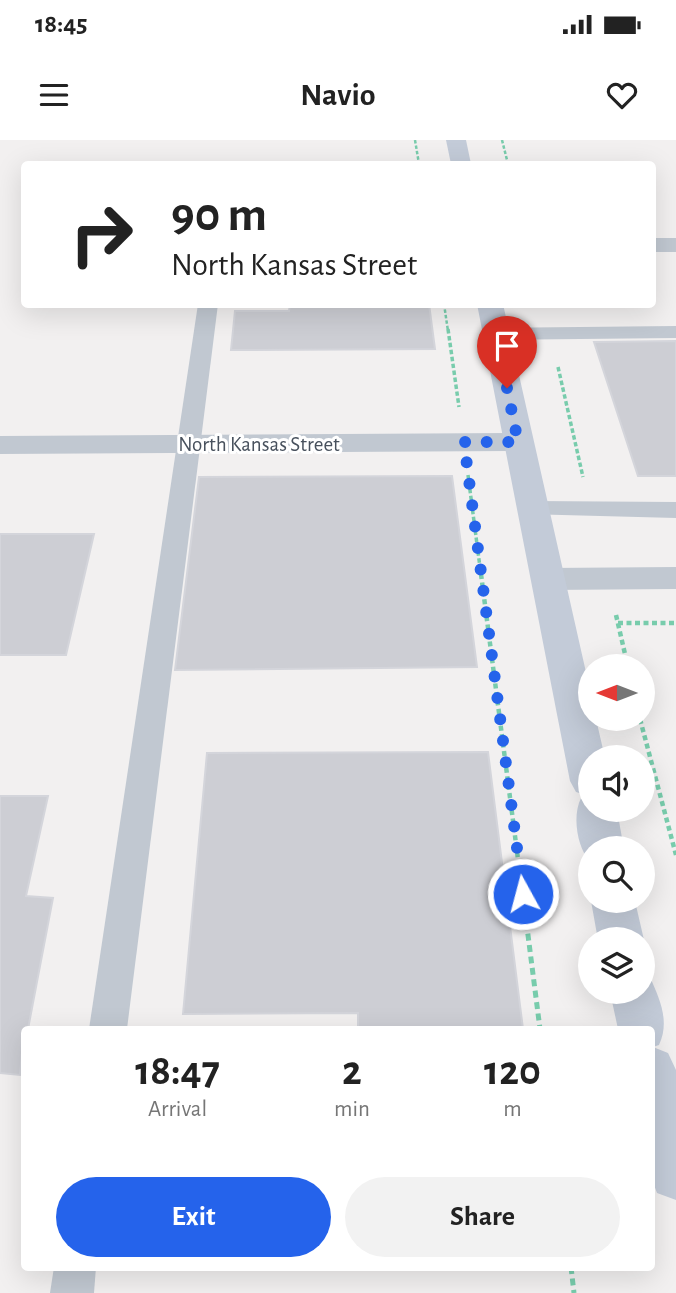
<!DOCTYPE html>
<html lang="en">
<head>
<meta charset="utf-8">
<style>
	:root { --surface:#fff; --page:#f2f2f2; --text:#222; --muted:#767676; --accent:#2563eb }
	body { margin:0; font-family:"Alegreya Sans",sans-serif; background:var(--page); color:var(--text); height:100vh; display:flex; flex-direction:column; font-size:26px; white-space:nowrap }
	* { box-sizing:border-box; margin:0 }
	p { font-size:23px; color:var(--muted) }
	.icon { flex:none; width:38px; height:38px; fill:none; stroke:currentColor; stroke-width:2; stroke-linecap:round; stroke-linejoin:round }
	.map { position:relative; flex:1; overflow:hidden }
	.details { position:absolute; left:21px; top:886px; width:634px; height:245px; display:flex; flex-direction:column; background:var(--surface); border-radius:7px; box-shadow:0 7px 28px #0002 }
	.details>* { flex:none }
	.hud { position:absolute; left:21px; top:21px; width:635px; height:147px; border-radius:7px; box-shadow:0 7px 28px #0002; background:#fff; color:var(--text); overflow:hidden }
	.needle { width:46px; rotate:270deg }
	.controls { position:absolute; left:578px; top:514px; display:grid; gap:14px }
	.controls a { display:grid; place-items:center; width:77px; height:77px; border-radius:50%; background:var(--surface); box-shadow:0 7px 28px #0002; font-size:35px }
	.pin { position:absolute; display:grid; place-items:center; width:60px; height:60px; color:#fff; margin:-72px -30px; border-radius:50% 50% 50% 0; rotate:-45deg; box-shadow:0 0 7px #0007 }
	.pin .icon { rotate:45deg }
	.me { position:absolute; width:77px; margin:-38px; rotate:353deg; stroke-linejoin:round; filter:drop-shadow(0 0 5px #0008) }
	.turn { display:flex; align-items:center; gap:24px; height:147px; padding:0 35px; font-size:32px }
	.turn .icon { width:91px; height:91px; stroke-width:2.5 }
	.turn b { display:block; font-size:49px; line-height:60px }
	.eta { display:flex; justify-content:space-evenly; align-items:center; height:119px; text-align:center }
	.eta b { font-size:42px; font-weight:700; line-height:49px }
	.action { display:flex; gap:14px; margin-top:auto; padding:14px 35px }
	.action a { flex:1; height:80px; border-radius:42px; background:var(--accent); color:#fff; font-size:28px; font-weight:700; line-height:80px; text-align:center }
	.action a+a { background:var(--page); color:var(--text) }
	.status { display:flex; justify-content:space-between; align-items:center; height:49px; padding:0 35px; background:var(--surface); direction:ltr }
	.status svg { height:19px; fill:currentColor }
	header { display:flex; justify-content:space-between; align-items:center; height:91px; padding:0 35px; background:var(--surface); font-size:32px; font-weight:700 }
	.map>svg:first-child { display:block }
</style>
</head>
<body>
<div class="status"><b>18:45</b><svg viewBox="0 0 49 12"><path d="M0 12V9h3v3zM5 12V6h3v6zM10 12V3h3v9zM15 12V0h3v12zM26 1h20v11H26zM47 4h2v5h-2z"/></svg></div>
<header><svg class="icon" aria-label="menu" viewBox="0 0 24 24"><path d="M4 6h16M4 12h16M4 18h16"/></svg>Navio<svg class="icon" aria-label="heart" viewBox="0 0 24 24"><path d="M12 20l-8-8c-3-5 5-10 8-4 3-6 11-1 8 4z"/></svg></header>
<div class="map">
<svg width="676" height="1153" viewBox="0 0 676 1153">
	<rect width="100%" height="100%" fill="#f2f0f0"/>
	<g fill="#cdced4" stroke="#d4d5db" stroke-width="2">
		<polygon points="290,164 429,164 435,209 231,210 235,171 289,171"/>
		<polygon points="676,201 676,336 638,336 594,202"/>
		<polygon points="452,336 477,527 175,530 199,337"/>
		<polygon points="0,394 94,394 66,515 0,515"/>
		<polygon points="488,612 523,889 358,889 358,873 183,874 207,613"/>
		<polygon points="0,656 48,656 26,756 53,758 28,889 24,889 20,935 0,933"/>
	</g>
	<g fill="none" stroke-linecap="round" stroke-linejoin="round">
		<g stroke="#78ccac" stroke-width="2.5" stroke-dasharray="3.5 2" stroke-linecap="butt">
			<polyline points="415,0 419,24"/>
			<polyline points="502,0 508,24"/>
			<polyline points="444,164 448,191"/>
		</g>
		<g stroke="#78ccac" stroke-width="3.5" stroke-dasharray="4.5 2.5" stroke-linecap="butt">
			<polyline points="448,189 459,267"/>
			<polyline points="558,227 583,337"/>
			<polyline points="468,335 481,435"/>
		</g>
		<g stroke="#78ccac" stroke-width="4.5" stroke-dasharray="5 3.5" stroke-linecap="butt">
			<polyline points="481,434 522,750"/>
			<polyline points="616,475 628,527"/>
			<polyline points="618,483 676,483"/>
			<polyline points="640,579 676,715"/>
		</g>
		<g stroke="#78ccac" stroke-width="5" stroke-dasharray="7 4.5" stroke-linecap="butt">
			<polyline points="522,748 540,889"/>
			<polyline points="571,1127 574,1153"/>
		</g>
		<g fill="#c1c8d1" fill-rule="evenodd">
			<polygon points="198,164 218,164 127,889 89,889"/>
			<polygon points="676,186 676,198 496,200 486,194 496,188"/>
			<polygon points="533,361 676,362 676,378 524,374 521,369 524,364"/>
			<polygon points="54,1127 96,1127 94,1153 50,1153"/>
		</g>
		<g fill="#c1c8d1" fill-rule="evenodd">
			<rect x="653" y="98" width="23" height="14"/>
			<polygon points="518,293 529,296 533,302 529,308 518,311 0,314 0,296"/>
			<polygon points="676,427 676,449 548,450 536,447 531,439 536,431 548,428"/>
		</g>
		<g fill="#c3cbd8" fill-rule="evenodd">
			<polygon points="446,0 466,0 471,24 451,24"/>
			<path d="M477,164H503L590,550V579H596L605,618H590V670H617L624,709H590V722C577,707 572,676 581,658L589,656L576,652L570,641Z"/>
			<polygon points="591,761 635,761 644,800 642,803 642,800 598,800"/>
			<path d="M642,834L650,837C660,860 670,881 659,905L653,907L668,913L676,930V1060L657,1053L651,1037V889H618L610,852H642Z"/>
		</g>
	</g>
	<g fill="none" stroke-linecap="round" stroke-linejoin="round">
		<polyline stroke="#2563eb" stroke-width="12" stroke-dasharray="0 21.6" points="507,248 518,302 464,302 523,754"/>
	</g>
	<g text-anchor="middle" stroke-width="6" stroke-linejoin="round" paint-order="stroke">
		<g font-size="21" fill="#48515d" stroke="#fff">
			<text x="259" y="311">North Kansas Street</text>
		</g>
	</g>
</svg>
<div class="controls">
<a><svg class="needle" viewBox="-14 -14 28 28"><path d="M0-13l5 13h-10z" fill="#e53935"/><path d="M0 13l5-13h-10z" fill="#767676"/></svg></a>
<a><svg class="icon" aria-label="sound" viewBox="0 0 24 24"><path d="M4 9h4l5-4v14l-5-4H4zM17 9q2 3 0 6"/></svg></a>
<a><svg class="icon" aria-label="search" viewBox="0 0 24 24"><circle cx="10" cy="10" r="6"/><path d="M15 15l6 6"/></svg></a>
<a><svg class="icon" aria-label="layers" viewBox="0 0 24 24"><path d="M12 4l9 5-9 5-9-5zM3 14l9 5 9-5"/></svg></a>
</div>
<div class="pin" style="left:507px;top:248px;background:#d93025"><svg class="icon" aria-label="arrive" viewBox="0 0 24 24"><path d="M6 21V4h12l-3 4 3 4H6"/></svg></div>
<svg class="me" style="left:523px;top:754px" viewBox="-20 -20 40 40"><circle r="17" fill="#2563eb" stroke="#fff" stroke-width="3"/><path d="M0-11L8 9 0 5-8 9z" fill="#fff"/></svg>
<div class="hud">
<div class="turn"><svg class="icon" aria-label="right" viewBox="0 0 24 24"><path d="M7 20v-9h11M14 6l5 5-5 5"/></svg><div><b>90 m</b>North Kansas Street</div></div>
</div>
<section class="details">
<div class="eta">
<div><b>18:47</b><p>Arrival</p></div>
<div><b>2</b><p>min</p></div>
<div><b>120</b><p>m</p></div>
</div>
<div class="action"><a>Exit</a><a>Share</a></div>
</section>
</div>
</body>
</html>
